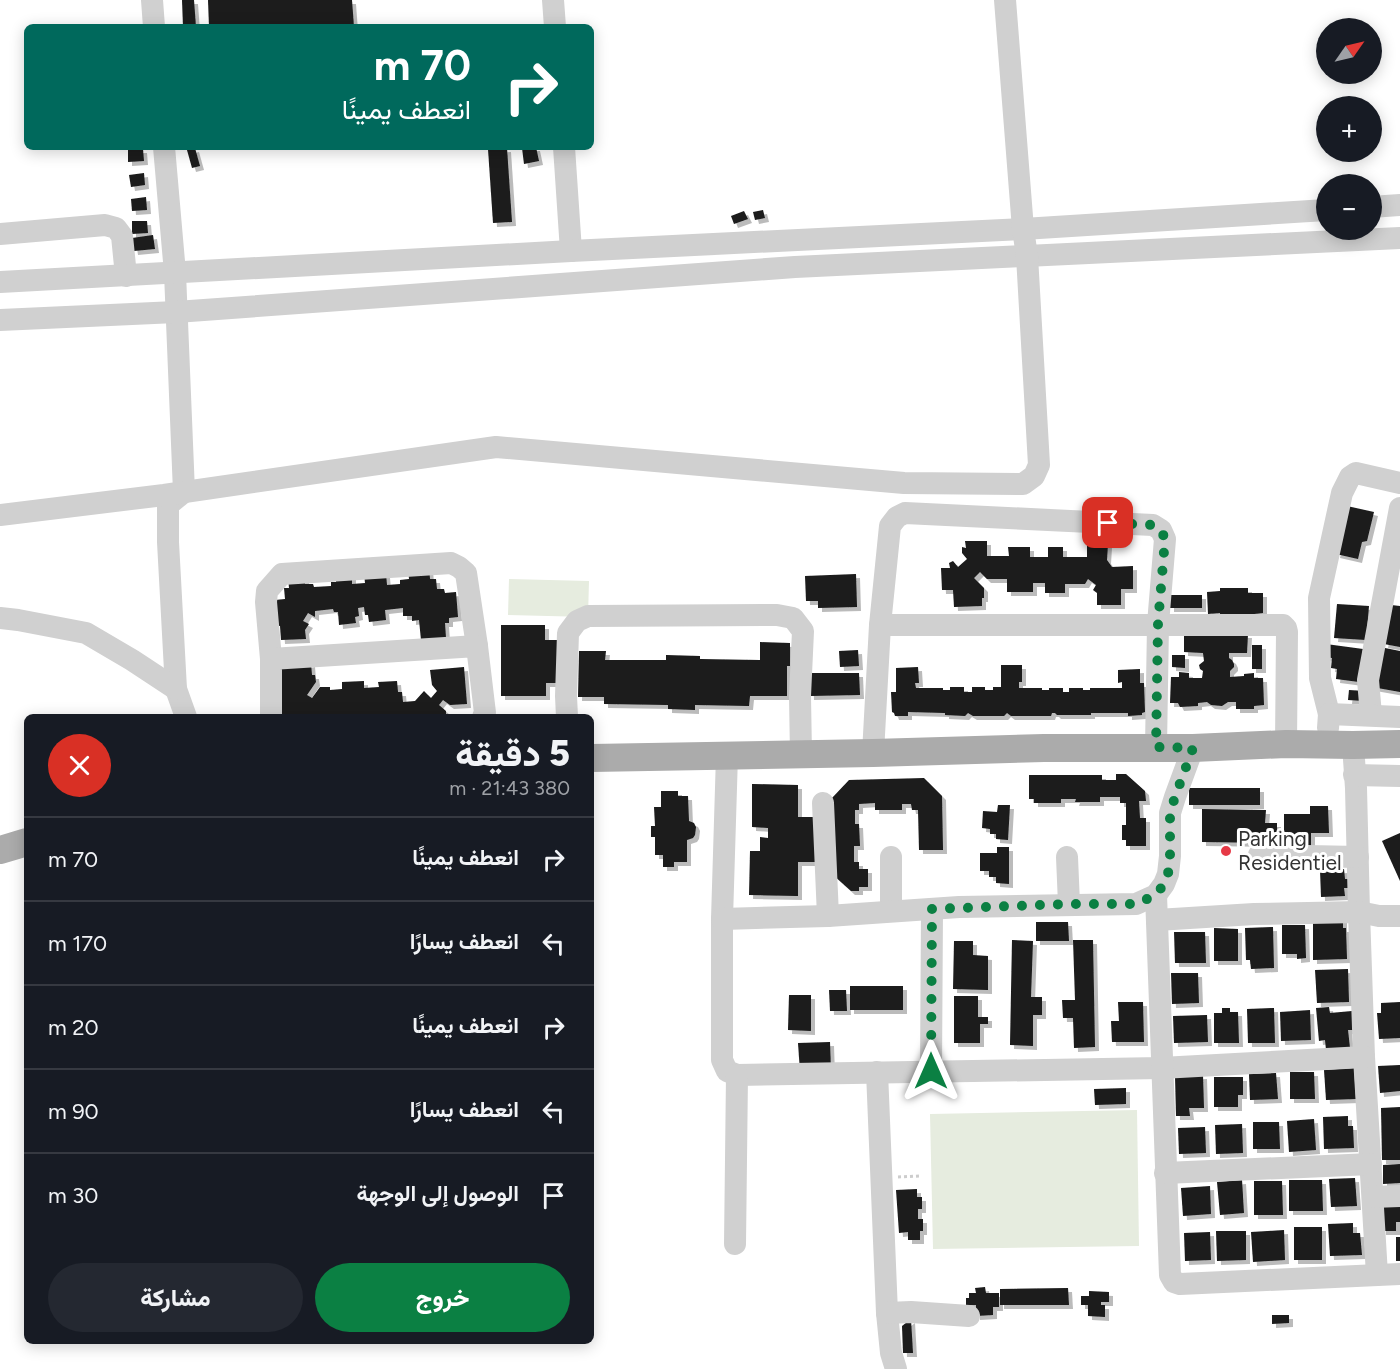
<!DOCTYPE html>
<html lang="ar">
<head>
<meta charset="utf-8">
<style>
	:root { --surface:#171b24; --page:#242831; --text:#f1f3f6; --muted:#9ea1a6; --line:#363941; --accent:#0b8043 }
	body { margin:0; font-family:Figtree,Vazirmatn,sans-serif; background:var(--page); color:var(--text); direction:rtl; height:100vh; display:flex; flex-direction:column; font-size:22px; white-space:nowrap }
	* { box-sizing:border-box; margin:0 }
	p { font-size:20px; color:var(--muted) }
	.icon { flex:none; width:33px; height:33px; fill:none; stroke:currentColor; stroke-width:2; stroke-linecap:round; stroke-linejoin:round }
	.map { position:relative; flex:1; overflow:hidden; direction:ltr }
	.sheet { position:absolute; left:24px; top:714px; width:570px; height:630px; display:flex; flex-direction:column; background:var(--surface); border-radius:9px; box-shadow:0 3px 15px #0003; direction:rtl }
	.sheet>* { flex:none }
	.top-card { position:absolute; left:24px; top:24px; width:570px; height:126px; border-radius:9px; box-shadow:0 3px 15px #0003; direction:rtl; background:#00695c; color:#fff; overflow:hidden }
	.needle { width:39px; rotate:56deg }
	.controls { position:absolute; left:1316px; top:18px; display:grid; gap:12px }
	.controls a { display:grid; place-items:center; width:66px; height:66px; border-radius:50%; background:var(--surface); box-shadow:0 3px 15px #0003; font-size:30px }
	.pin { position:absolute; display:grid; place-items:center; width:51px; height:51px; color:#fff; margin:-26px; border-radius:12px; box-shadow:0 3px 9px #0006 }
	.me { position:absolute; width:66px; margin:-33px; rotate:0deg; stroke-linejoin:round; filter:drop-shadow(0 0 4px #0008) }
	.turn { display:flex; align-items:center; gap:21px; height:126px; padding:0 24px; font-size:27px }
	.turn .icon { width:78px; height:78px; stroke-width:2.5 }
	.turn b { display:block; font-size:42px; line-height:51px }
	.round { display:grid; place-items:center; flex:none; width:63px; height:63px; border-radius:32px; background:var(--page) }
	.head { display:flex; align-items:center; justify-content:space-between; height:102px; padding:0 24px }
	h1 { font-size:36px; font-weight:800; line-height:45px }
	.primary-button { display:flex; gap:12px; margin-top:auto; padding:12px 24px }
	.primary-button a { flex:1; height:69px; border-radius:36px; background:var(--accent); color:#fff; font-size:24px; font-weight:800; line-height:69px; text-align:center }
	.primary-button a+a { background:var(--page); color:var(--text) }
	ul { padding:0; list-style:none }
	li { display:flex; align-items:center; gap:18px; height:84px; padding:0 24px; border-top:2px solid var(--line) }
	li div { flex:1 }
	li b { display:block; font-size:22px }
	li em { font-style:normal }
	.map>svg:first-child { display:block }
</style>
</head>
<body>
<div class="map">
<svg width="1400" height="1369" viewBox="0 0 1400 1369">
	<defs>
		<filter id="shadow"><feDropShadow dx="4" dy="4" stdDeviation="0" flood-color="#0004"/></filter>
	</defs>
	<rect width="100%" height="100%" fill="#fff"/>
	<g fill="#e6ecdf">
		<polygon points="509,579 589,581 588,617 508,615"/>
		<polygon points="1137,1110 1139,1246 933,1249 930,1114"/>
	</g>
	<g fill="#1a1a1a" filter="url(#shadow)">
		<polygon points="182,0 194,0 196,27 183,27"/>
		<polygon points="208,0 352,0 354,27 209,27"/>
		<polygon points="530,147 536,147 539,161 524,164 522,148"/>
		<polygon points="195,148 200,166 192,168 187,150"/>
		<polygon points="507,148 512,222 493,223 488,149"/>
		<polygon points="128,149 143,149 144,161 128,162"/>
		<polygon points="144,173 145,185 131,187 129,175"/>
		<polygon points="146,197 147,210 132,211 131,199"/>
		<polygon points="763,210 765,218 755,220 753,212"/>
		<polygon points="744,211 748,219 734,224 731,216"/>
		<polygon points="132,221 147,221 148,233 132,234"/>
		<polygon points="153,235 155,249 134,251 132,238"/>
		<polygon points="1347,506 1374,512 1367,541 1362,542 1358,559 1336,554"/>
		<polygon points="965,541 987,541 987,556 1009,556 1008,547 1030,547 1030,557 1048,557 1048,547 1063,547 1063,557 1087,557 1087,544 1108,544 1107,560 1112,567 1133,566 1133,589 1121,589 1121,605 1097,605 1097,593 1093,590 1096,585 1088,579 1085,584 1065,584 1065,593 1045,593 1045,583 1033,583 1033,592 1007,592 1007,579 987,579 980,572 974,578 984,588 984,598 982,598 982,606 954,607 953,590 942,590 941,568 950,568 949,563 953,561 958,567 967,559 962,553 962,547 966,548"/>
		<polygon points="429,567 430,579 436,579 437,589 444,589 445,593 456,592 458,617 449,618 449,623 445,623 446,638 421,640 419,620 412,621 412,616 403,616 403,608 385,610 386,620 369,622 368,615 365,615 364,607 358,608 359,616 355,617 356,623 339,625 338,612 334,612 333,609 315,611 315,617 308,613 303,621 309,624 305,630 306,639 281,640 280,626 277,626 275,600 285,599 284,588 289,588 288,578 305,578 305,584 313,584 314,587 331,586 331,582 336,582 336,575 352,574 352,584 365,583 364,574 386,574 387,585 400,584 400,580 409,579 408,569"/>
		<polygon points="856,574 857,607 818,608 818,601 806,601 805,576"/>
		<polygon points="1220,588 1248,588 1248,593 1263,593 1263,613 1254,614 1254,619 1220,619 1220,613 1208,614 1207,592 1220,591"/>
		<rect x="1170" y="595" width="32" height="13"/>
		<polygon points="1337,604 1369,606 1366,640 1334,638"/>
		<polygon points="1391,605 1400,606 1400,647 1384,644"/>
		<polygon points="501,625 545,625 545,640 561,640 561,683 546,683 546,696 501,696"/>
		<polygon points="1184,633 1248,634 1247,653 1229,653 1229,658 1232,660 1234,664 1234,667 1230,671 1230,677 1244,676 1244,674 1254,673 1254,678 1263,678 1264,705 1254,706 1254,709 1236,709 1236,702 1228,702 1222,706 1211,705 1207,702 1198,703 1198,706 1180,707 1178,703 1170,703 1171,677 1179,677 1179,672 1189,673 1189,678 1202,678 1203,671 1200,669 1199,665 1204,661 1203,653 1184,652"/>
		<polygon points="760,642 790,643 790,666 787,666 787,696 750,696 749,706 695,705 695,710 668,709 668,705 604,704 604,697 578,697 579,651 606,651 605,660 666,660 666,655 700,656 700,659 760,660"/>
		<polygon points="1326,644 1363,649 1359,682 1336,679 1337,669 1331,668 1332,658 1325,657"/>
		<rect x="1252" y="645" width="10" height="24"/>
		<polygon points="1380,647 1400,651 1400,692 1372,687"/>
		<polygon points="858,650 859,666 840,667 839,651"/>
		<polygon points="1172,655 1185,655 1185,668 1172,667"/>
		<polygon points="311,663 312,675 315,675 316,682 307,695 312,698 320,687 330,687 330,690 342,689 342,682 364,681 364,688 379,687 378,682 397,681 398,692 402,692 403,702 415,701 424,691 431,698 437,691 432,685 430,670 464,667 467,704 450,705 443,700 439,705 446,711 446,717 281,717 277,670"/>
		<polygon points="1001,665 1022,665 1022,682 1019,682 1019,688 1042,688 1042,690 1049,690 1049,688 1063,688 1063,692 1069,692 1069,688 1083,688 1083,690 1090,690 1090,688 1122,688 1122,682 1118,683 1118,670 1140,669 1140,683 1144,683 1145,712 1142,713 1142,715 1128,716 1128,713 1091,713 1091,715 1057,715 1055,713 1052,713 1051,716 1011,716 1007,713 1004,716 973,716 968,713 965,716 945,715 945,713 908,712 908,716 895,716 894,713 892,712 891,692 896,692 896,668 918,667 919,683 915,683 916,688 943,688 943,690 950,690 950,687 964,687 964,692 972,692 972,687 985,687 985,690 993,690 993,687 1001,687"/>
		<polygon points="809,673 859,673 860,695 810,696"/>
		<polygon points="1349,690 1365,691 1364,701 1348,700"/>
		<polygon points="1116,774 1126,774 1145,791 1146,801 1139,801 1140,818 1146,818 1146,846 1126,846 1126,840 1122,840 1122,825 1126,825 1126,803 1120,803 1120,797 1100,797 1100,802 1075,802 1076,799 1061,799 1061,803 1034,803 1034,799 1029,799 1029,775 1102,775 1102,780 1116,780"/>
		<polygon points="924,778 942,796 943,850 919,850 918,810 912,810 911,804 902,804 902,810 875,810 875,803 859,804 859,810 855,810 855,824 859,824 860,846 854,846 854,862 859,862 859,869 868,869 868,887 859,887 859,891 851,891 831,873 832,798 849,780"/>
		<polygon points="752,784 798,785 798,817 815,817 815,862 798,862 798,896 749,895 750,851 760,851 760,837 768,838 768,828 752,827"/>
		<rect x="1189" y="788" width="71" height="17"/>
		<polygon points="661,791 678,791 678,796 688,796 689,821 694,823 696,827 695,835 693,838 687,840 687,862 674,862 674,867 663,867 663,855 655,855 655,837 651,837 651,826 655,826 654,807 661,807"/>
		<polygon points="998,805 1010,805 1008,840 996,839 996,834 990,834 990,829 982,828 983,811 997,812"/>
		<polygon points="1310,806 1328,806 1329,833 1311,833 1311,846 1284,846 1284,814 1310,814"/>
		<polygon points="1202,809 1266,810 1265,823 1277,823 1277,843 1202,842"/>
		<polygon points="1400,833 1400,881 1382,841"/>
		<polygon points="997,847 1009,847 1009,884 996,883 996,877 989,877 989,871 980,871 980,853 997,853"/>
		<polygon points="1344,869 1345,879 1349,879 1349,888 1344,888 1345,896 1321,897 1320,870"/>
		<polygon points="1343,918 1343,928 1346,928 1347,959 1313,960 1313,919"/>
		<polygon points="1036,922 1068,922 1069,941 1036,941"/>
		<polygon points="1282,925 1305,925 1306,958 1297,959 1297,954 1282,954"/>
		<polygon points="1273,927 1274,968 1251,969 1250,960 1246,960 1245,928"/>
		<polygon points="1214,928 1238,929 1238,961 1214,961"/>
		<polygon points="1174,932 1205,932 1206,963 1175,963"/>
		<polygon points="1012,940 1033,941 1031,997 1042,997 1042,1015 1033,1015 1033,1046 1010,1045"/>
		<polygon points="1073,940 1093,940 1095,1047 1074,1048 1073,1018 1063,1018 1062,1000 1075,1000"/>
		<polygon points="954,941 973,941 973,955 988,956 988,990 953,989"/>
		<polygon points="1348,969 1349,1002 1317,1003 1315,970"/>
		<polygon points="1171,973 1198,973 1199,1003 1172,1004"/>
		<rect x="850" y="986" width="53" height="24"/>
		<polygon points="829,990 846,990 847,1011 830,1011"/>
		<polygon points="789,995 811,995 811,1031 788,1030"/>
		<polygon points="954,996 978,996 978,1017 988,1017 988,1024 980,1024 980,1043 954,1043"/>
		<polygon points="1118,1002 1143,1002 1144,1042 1112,1042 1111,1021 1119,1021"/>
		<polygon points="1400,1002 1400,1038 1379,1039 1377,1013 1381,1013 1381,1003"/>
		<polygon points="1329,1007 1330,1013 1352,1011 1353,1030 1348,1030 1350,1048 1326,1050 1325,1040 1319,1041 1316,1008"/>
		<polygon points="1222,1008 1230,1008 1230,1012 1238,1012 1239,1043 1214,1043 1214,1013 1222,1013"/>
		<polygon points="1274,1008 1275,1043 1248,1043 1247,1009"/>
		<polygon points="1310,1010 1311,1040 1281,1041 1280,1012"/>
		<polygon points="1207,1015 1208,1042 1174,1043 1173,1016"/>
		<polygon points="830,1042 831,1070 800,1072 798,1043"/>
		<polygon points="1400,1065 1400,1091 1380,1093 1378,1066"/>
		<polygon points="1354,1068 1356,1099 1326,1100 1324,1070"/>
		<polygon points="1290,1072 1314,1072 1315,1099 1290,1099"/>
		<polygon points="1276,1073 1278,1099 1250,1100 1249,1074"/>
		<polygon points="1203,1075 1204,1108 1189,1108 1190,1116 1176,1116 1175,1076"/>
		<polygon points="1214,1077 1243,1077 1243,1095 1238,1095 1238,1107 1214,1107"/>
		<polygon points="1126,1088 1126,1104 1095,1105 1094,1089"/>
		<polygon points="1400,1107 1400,1160 1382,1160 1381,1108"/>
		<polygon points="1348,1116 1348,1126 1353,1126 1354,1148 1324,1149 1323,1117"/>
		<polygon points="1314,1119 1316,1150 1289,1152 1287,1121"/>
		<polygon points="1253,1122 1279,1122 1280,1149 1253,1149"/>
		<polygon points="1242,1124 1243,1153 1216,1154 1215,1125"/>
		<polygon points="1205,1127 1206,1153 1179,1154 1178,1128"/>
		<polygon points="1400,1164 1400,1183 1383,1184 1383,1165"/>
		<polygon points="1355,1178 1357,1206 1331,1207 1329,1179"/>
		<polygon points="1242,1180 1244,1213 1220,1215 1217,1182"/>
		<polygon points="1289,1180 1322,1180 1323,1211 1289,1211"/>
		<polygon points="1254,1181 1282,1181 1283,1215 1254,1215"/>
		<polygon points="1210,1186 1211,1214 1183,1216 1181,1188"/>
		<polygon points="917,1189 917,1197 922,1197 922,1209 918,1209 918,1219 923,1219 923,1231 920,1231 920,1240 908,1240 908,1232 899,1233 896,1190"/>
		<polygon points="1382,1204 1400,1204 1400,1222 1396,1222 1396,1231 1382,1231"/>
		<polygon points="1353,1223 1353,1233 1360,1233 1362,1255 1330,1256 1328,1224"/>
		<rect x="1294" y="1227" width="28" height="33"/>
		<polygon points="1284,1230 1285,1260 1253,1262 1251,1232"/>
		<polygon points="1216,1231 1246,1231 1246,1260 1217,1261"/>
		<polygon points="1210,1232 1211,1260 1185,1261 1184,1233"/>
		<rect x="1396" y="1237" width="4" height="24"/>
		<polygon points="985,1287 986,1293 999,1293 999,1307 993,1307 993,1315 976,1316 976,1305 966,1305 966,1298 969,1298 969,1293 976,1293 975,1288"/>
		<polygon points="1068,1288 1069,1305 1000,1305 1000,1289"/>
		<polygon points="1089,1291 1109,1292 1109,1302 1101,1302 1101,1305 1105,1305 1105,1317 1088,1316 1088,1305 1081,1305 1081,1296 1089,1296"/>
		<polygon points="1272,1315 1289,1315 1289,1323 1272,1324"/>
		<polygon points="911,1319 913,1353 903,1353 902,1326"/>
	</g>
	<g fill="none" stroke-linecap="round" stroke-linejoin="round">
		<polyline stroke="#cdcdcd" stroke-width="3" stroke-dasharray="3 3" stroke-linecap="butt" points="898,1177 919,1176"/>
		<g stroke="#d0d0d0" stroke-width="22">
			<polyline points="152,0 154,27"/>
			<polyline points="553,0 555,27"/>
			<polyline points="164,147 175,273 184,492 168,505 168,542 176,689 186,717"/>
			<polyline points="564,147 571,251"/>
			<polyline points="1371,207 1400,205"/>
			<polyline points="0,234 105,225 116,228 122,236 126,276"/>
			<polyline points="0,282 571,251 1023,229 1326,210"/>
			<polyline points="0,320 176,312 795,267 1400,238"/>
			<polyline points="0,515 164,495 496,447 904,483 1023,484 1034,476 1039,465 1027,256 1023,229 1005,0"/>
			<polyline points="0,618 18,620 86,633 132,660 176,689"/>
			<polyline points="880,625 890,526 897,517 905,513 1153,525 1161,530 1165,539 1158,624 1156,747"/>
			<polyline points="271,659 266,602 267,591 282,574 451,563 459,567 466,573 477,646"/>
			<polyline points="1329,714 1320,678 1319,598 1342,493 1350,477 1356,473 1400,483"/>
			<polyline points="1371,715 1368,680 1400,508"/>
			<polyline points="271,717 271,659 477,646 485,713 483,717"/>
			<polyline points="567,717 566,696 568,633 577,621 588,616 777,615 793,618 803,631 800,696 801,755"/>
			<polyline points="1328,728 1329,714 1400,717"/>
			<polyline points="1353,745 1356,788 1359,912 1364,1057 1377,1275"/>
			<polyline points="873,753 880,625 1283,625 1286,628 1287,632 1286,744"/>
			<polyline points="727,755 722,919 722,1060 727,1071 737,1075 1161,1068 1364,1057"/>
			<polyline points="1354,775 1400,776"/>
			<polyline points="823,803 828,916"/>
			<polyline points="1259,855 1358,857"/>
			<polyline points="1067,857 1069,904"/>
			<polyline points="1156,895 1170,1275 1174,1282 1180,1284 1400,1274"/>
			<polyline points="891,911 891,857"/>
			<polyline points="722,919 828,916 959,907 1136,904 1156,895 1164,884 1168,874 1170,856 1170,813 1175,797 1193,748"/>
			<polyline points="1157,920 1254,914 1359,912 1379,916 1400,916"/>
			<polyline points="931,1071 932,909"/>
			<polyline points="877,1072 887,1313 891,1353 896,1369"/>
			<polyline points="1165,1173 1371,1164"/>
			<polyline points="1373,1197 1400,1196"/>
			<polyline points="735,1244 737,1075"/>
			<polyline points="887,1313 911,1312 969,1316"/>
		</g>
		<g stroke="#ababab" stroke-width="28">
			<polyline points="591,758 873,753 1044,748 1193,748 1286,744 1353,745 1400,744"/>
			<polyline points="0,850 27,842"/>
		</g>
	</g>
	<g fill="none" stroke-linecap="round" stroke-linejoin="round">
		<polyline stroke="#0b8043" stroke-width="10" stroke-dasharray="0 18" points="931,1071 932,909 1069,904 1136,904 1156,895 1164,884 1168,874 1170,856 1170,813 1175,797 1193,748 1156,747 1158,624 1165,539 1161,530 1153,525 1108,523"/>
	</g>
	<circle fill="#e63946" stroke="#fff" stroke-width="2" cx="1226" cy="851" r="6"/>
	<g text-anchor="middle" stroke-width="6" stroke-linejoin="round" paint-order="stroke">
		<g font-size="21" fill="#333" stroke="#fff" text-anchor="start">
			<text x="1238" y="846">Parking<tspan x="1238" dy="24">Residentiel</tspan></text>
		</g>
	</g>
</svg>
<div class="controls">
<a><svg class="needle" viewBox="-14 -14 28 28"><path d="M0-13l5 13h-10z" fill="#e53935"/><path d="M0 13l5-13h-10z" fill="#9ea1a6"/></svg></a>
<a>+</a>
<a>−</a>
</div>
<div class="pin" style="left:1108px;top:523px;background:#d93025"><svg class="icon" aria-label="arrive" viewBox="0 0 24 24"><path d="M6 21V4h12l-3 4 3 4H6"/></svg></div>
<svg class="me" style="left:931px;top:1071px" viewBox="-20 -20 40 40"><path d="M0-17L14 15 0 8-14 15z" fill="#0b8043" stroke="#fff" stroke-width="4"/></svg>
<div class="top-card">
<div class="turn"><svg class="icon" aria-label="right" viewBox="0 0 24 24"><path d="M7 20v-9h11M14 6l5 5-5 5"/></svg><div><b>70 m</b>انعطف يمينًا</div></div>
</div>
<section class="sheet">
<div class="head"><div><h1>5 دقيقة</h1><p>380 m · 21:43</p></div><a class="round" style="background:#d93025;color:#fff"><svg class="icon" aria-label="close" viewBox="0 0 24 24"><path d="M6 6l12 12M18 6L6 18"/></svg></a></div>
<ul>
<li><svg class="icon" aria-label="right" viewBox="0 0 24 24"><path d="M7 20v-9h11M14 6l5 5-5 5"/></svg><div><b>انعطف يمينًا</b></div><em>70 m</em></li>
<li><svg class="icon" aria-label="left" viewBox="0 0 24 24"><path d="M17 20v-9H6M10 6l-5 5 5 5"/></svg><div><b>انعطف يسارًا</b></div><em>170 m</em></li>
<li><svg class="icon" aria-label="right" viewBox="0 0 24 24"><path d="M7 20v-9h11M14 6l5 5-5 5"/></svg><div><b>انعطف يمينًا</b></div><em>20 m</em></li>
<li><svg class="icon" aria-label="left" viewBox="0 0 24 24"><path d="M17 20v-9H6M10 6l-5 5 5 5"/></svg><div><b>انعطف يسارًا</b></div><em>90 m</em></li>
<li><svg class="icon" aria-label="arrive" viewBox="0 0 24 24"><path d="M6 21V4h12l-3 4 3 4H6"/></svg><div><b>الوصول إلى الوجهة</b></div><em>30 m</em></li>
</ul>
<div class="primary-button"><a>خروج</a><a>مشاركة</a></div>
</section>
</div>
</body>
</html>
